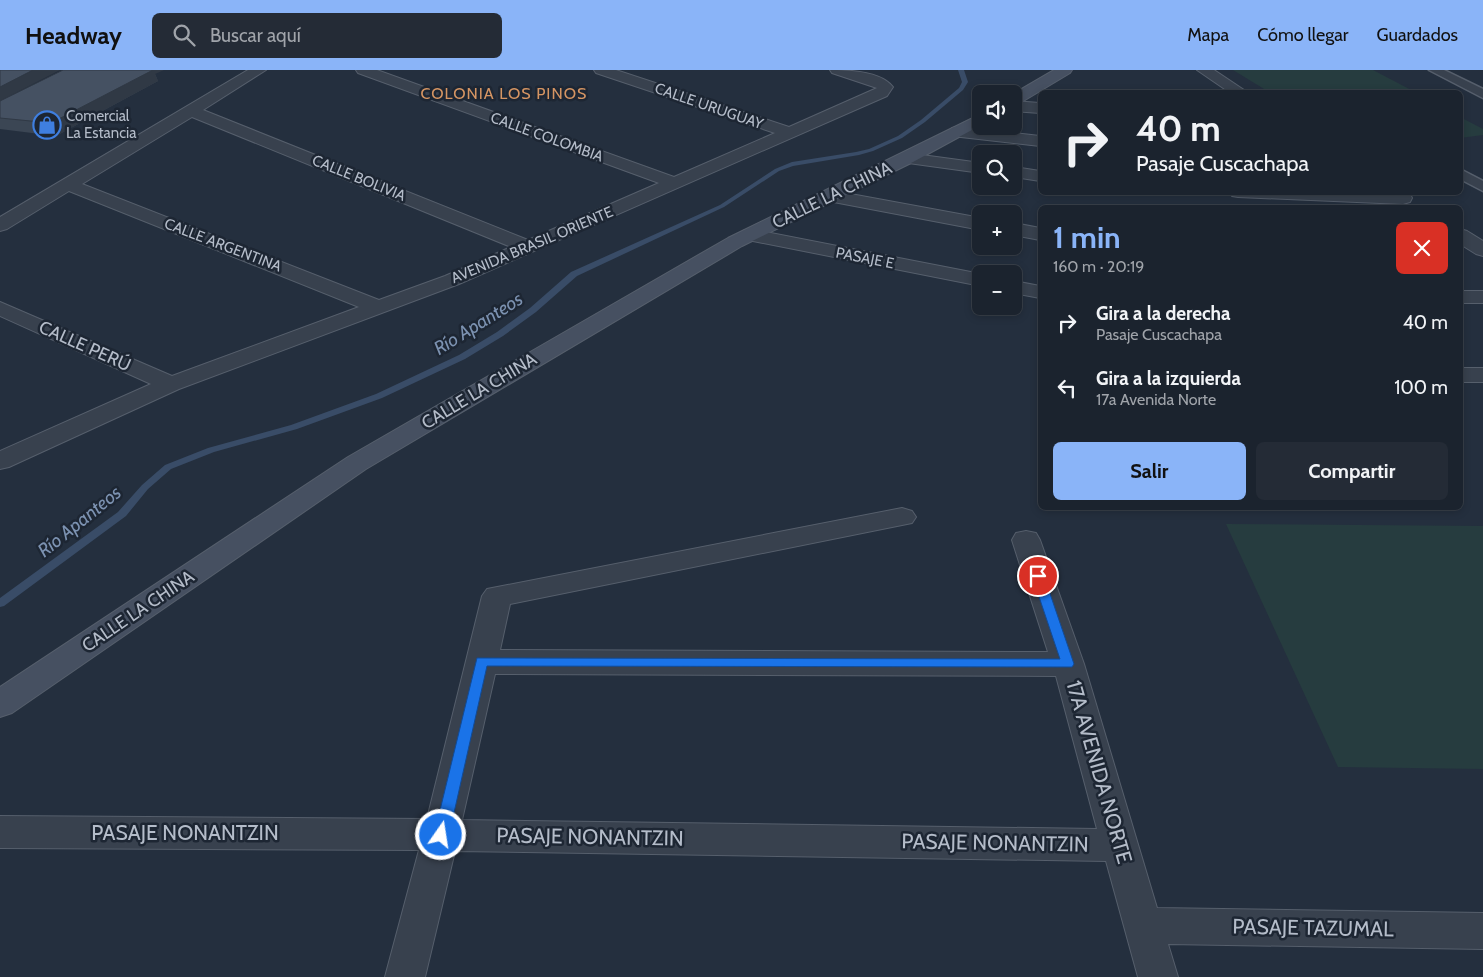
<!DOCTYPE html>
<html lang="es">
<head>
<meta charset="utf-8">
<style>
	:root { --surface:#1b232e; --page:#242b36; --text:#f1f3f6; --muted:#a0a4aa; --line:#39404a; --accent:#8ab4f8 }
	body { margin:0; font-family:Cabin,sans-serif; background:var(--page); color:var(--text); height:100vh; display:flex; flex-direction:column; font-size:19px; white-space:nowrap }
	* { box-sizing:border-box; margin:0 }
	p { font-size:16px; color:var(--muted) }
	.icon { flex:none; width:28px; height:28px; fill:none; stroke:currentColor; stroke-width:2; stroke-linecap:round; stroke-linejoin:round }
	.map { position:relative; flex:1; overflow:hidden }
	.sheet { position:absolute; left:1038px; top:135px; width:425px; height:305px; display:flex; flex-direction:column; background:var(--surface); border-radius:8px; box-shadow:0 2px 8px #0003,0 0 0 1px var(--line) }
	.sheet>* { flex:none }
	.top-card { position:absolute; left:1038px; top:20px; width:425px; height:105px; border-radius:8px; box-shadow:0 2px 8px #0003,0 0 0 1px var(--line); background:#1b232e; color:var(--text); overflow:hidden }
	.controls { position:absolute; left:972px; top:15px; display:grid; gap:10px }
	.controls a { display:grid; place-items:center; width:50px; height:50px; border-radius:8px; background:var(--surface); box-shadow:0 2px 8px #0003,0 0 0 1px var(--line); font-size:25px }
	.pin { position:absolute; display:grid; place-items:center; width:42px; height:42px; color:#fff; margin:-21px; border:2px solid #fff; border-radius:50%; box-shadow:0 1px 5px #0007 }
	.me { position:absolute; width:55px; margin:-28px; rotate:13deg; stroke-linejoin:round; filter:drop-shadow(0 0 4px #0008) }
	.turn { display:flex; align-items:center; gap:18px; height:105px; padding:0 15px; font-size:22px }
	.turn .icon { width:65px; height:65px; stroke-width:2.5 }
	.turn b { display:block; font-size:35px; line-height:42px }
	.round { display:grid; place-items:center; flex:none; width:52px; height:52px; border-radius:8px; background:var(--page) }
	.headline { display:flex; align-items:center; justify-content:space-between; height:85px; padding:0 15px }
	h1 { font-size:30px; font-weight:700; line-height:38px; color:var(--accent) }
	.primary-button { display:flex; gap:10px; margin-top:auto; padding:10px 15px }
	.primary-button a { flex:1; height:58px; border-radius:8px; background:var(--accent); color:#111; font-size:20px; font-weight:700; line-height:58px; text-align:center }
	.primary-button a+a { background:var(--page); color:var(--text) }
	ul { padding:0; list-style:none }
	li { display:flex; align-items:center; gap:15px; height:65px; padding:0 15px }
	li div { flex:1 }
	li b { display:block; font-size:19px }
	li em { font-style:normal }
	header { display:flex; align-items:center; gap:30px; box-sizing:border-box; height:70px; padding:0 25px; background:var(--accent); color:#111 }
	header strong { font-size:24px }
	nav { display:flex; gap:28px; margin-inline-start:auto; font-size:18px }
	.search { width:350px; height:45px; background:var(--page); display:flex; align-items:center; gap:12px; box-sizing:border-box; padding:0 18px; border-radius:8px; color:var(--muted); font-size:19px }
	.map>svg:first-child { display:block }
</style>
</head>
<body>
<header>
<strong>Headway</strong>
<div class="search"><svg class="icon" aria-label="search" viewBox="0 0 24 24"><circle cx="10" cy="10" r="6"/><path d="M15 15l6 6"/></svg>Buscar aquí</div>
<nav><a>Mapa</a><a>Cómo llegar</a><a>Guardados</a></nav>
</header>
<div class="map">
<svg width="1483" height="907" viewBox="0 0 1483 907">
	<rect width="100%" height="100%" fill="#242f3e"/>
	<g fill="#263c3f">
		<polygon points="1233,0 1373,0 1415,22 1269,22"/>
		<polygon points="1460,47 1483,59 1483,65 1460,68"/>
		<polygon points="1226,454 1483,456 1483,699 1338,697"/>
	</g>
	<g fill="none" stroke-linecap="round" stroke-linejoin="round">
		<polygon fill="#394c67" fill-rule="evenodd" points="958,0 964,0 968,12 963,20 925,52 902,68 873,81 859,85 793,96 779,101 724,137 577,206 536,242 503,266 465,289 382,328 297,359 214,382 171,399 148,419 126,446 4,536 0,537 0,528 118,442 142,415 165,395 208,378 291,355 376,324 459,285 497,262 530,238 571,202 720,135 775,99 792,92 856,82 869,79 898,66 921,50 959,18 962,12"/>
		<g stroke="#565f6c" stroke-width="3">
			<g id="pedestrian">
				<polygon points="1429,0 1444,0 1483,19 1483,28"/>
				<polygon points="1460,99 1483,111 1483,121 1460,109"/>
			</g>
		</g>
		<g stroke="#565f6c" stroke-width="2">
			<g id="minor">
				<path d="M248,0H266L203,40L528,170L659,113L358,3L356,0H377L674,107L775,63L596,3L594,0H616L789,57L877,18L832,3L830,0C847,0 881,1 893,17L887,26L459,214L179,319L9,397L0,399V381L151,314L0,246V232L172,306L359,237L69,121L7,159L0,161V147ZM192,47L511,177L445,206L379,230L82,114Z"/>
				<polygon points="1197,0 1214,0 1247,22 1229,22"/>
				<polygon points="1014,31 1040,33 1040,43 1014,41"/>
				<polygon points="958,57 1040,66 1040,76 952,66 950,62 952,58"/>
				<polygon points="907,83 981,93 981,103 901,92 898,88 901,84"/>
				<polygon points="1014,97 1040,101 1040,111 1014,107"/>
				<polygon points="829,120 981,148 981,160 823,130 820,126 823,122"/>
				<polygon points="1229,122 1403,122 1410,124 1412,128 1410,132 1403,134 1238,127 1232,126"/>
				<polygon points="1014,153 1040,158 1040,170 1014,165"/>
				<polygon points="750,159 981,204 981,216 743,169 740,165 743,161"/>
				<polygon points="1460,159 1467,161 1483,171 1483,186 1476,184 1460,174"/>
				<polygon points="1014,211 1040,216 1040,228 1014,223"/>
				<rect x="1460" y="221" width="23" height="12"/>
				<rect x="1460" y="298" width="23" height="14"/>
				<path d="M902,438L912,441L916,447L912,453L510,534L500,580L1048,582L1012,470L1016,463L1026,461L1036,463L1040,470L1084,594L1157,838L1483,843V879L1168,874L1178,907H1138L1106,791L455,781L425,907H385L419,780L0,778V746L427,749L482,526L487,519ZM495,604L1056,606L1097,759L462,750Z"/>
			</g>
		</g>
		<g stroke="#565f6c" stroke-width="2">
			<g id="secondary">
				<polygon points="1054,0 1072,0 1070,3 1020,33 1014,35 1013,24"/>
				<polygon points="981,44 981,55 913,92 742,176 366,399 12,643 0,647 0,617 348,387 728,168"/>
			</g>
		</g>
		<use href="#pedestrian" fill="#38414e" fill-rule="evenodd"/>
		<use href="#minor" fill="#38414e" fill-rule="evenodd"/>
		<use href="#secondary" fill="#465061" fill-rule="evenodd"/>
	</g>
	<polygon fill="#3b4654" points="155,4 158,11 56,66 0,59 0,31"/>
	<g fill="#303945">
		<polygon points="33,0 60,0 0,31 0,17"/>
		<polygon points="140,0 164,0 155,4 158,11 56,66 51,53"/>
	</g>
	<g fill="#455162" stroke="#303945">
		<polygon points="0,0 33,0 0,17"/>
		<polygon points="63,0 153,0 51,53 0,48 0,31"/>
	</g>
	<polygon fill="#1a73e8" stroke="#114b97" points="1038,501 1044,506 1074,594 1072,597 487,596 449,765 446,770 441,772 436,770 434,765 477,588 1060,589 1032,506"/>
	<defs>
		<g id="shop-ring" transform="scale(1.4375)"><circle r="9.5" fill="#1d2633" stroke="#3f7fe0" stroke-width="1.5"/><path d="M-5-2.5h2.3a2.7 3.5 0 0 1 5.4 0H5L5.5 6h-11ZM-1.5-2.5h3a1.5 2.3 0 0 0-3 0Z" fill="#3f7fe0"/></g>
	</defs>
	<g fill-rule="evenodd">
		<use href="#shop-ring" x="47" y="55"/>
	</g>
	<g text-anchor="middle" stroke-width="5" stroke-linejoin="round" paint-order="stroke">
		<g font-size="15" fill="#b4bcc9" stroke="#1d2633">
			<text transform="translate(709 36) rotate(19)" y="5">CALLE URUGUAY</text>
			<text transform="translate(547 67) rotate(20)" y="5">CALLE COLOMBIA</text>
			<text transform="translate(359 108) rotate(22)" y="5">CALLE BOLIVIA</text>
			<text transform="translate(223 175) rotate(21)" y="5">CALLE ARGENTINA</text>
			<text transform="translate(532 175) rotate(-23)" y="5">AVENIDA BRASIL ORIENTE</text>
			<text transform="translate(865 188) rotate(11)" y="5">PASAJE E</text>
		</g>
		<g font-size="15" fill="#b4bcc9" stroke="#1d2633" text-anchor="start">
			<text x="66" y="51">Comercial<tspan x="66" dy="17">La Estancia</tspan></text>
		</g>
		<g font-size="16" letter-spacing="1" fill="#d59563" stroke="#1d2633">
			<text x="504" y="29">COLONIA LOS PINOS</text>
		</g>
		<g font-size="18" fill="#b4bcc9" stroke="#1d2633">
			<text transform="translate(832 125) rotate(-26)" y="6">CALLE LA CHINA</text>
			<text transform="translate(85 276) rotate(24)" y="6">CALLE PERÚ</text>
			<text transform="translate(479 321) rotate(-31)" y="6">CALLE LA CHINA</text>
			<text transform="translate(138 541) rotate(-34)" y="6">CALLE LA CHINA</text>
		</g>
		<g font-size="19" font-style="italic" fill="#7c92b1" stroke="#1d2633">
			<text transform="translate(478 253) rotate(-32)" y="7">Río Apanteos</text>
			<text transform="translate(79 451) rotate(-39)" y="7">Río Apanteos</text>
		</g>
		<g font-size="21" fill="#b4bcc9" stroke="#1d2633">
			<text transform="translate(1099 702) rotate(74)" y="7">17A AVENIDA NORTE</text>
			<text x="185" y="770">PASAJE NONANTZIN</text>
			<text transform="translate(590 767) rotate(1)" y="7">PASAJE NONANTZIN</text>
			<text transform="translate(995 773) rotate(1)" y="7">PASAJE NONANTZIN</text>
			<text transform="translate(1313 858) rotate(1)" y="7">PASAJE TAZUMAL</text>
		</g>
	</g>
</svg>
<div class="controls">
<a><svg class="icon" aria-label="sound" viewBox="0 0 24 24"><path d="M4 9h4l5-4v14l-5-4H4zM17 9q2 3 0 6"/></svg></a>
<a><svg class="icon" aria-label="search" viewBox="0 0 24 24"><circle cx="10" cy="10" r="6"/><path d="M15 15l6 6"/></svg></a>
<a>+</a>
<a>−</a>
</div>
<div class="pin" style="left:1038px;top:506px;background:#d93025"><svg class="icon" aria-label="arrive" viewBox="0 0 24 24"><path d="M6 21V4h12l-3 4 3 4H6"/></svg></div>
<svg class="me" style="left:441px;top:765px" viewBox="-20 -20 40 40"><circle r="17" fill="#1a73e8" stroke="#fff" stroke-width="3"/><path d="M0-11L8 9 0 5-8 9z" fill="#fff"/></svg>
<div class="top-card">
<div class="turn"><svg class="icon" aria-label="right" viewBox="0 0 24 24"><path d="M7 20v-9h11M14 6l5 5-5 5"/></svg><div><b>40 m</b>Pasaje Cuscachapa</div></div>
</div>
<section class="sheet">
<div class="headline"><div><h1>1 min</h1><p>160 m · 20:19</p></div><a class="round" style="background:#d93025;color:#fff"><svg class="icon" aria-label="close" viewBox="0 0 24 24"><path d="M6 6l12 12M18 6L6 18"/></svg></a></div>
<ul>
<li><svg class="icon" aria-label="right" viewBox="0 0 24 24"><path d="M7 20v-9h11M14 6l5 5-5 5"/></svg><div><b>Gira a la derecha</b><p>Pasaje Cuscachapa</p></div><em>40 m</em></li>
<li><svg class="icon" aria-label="left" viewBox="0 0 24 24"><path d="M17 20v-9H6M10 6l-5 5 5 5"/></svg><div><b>Gira a la izquierda</b><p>17a Avenida Norte</p></div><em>100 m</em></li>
</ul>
<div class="primary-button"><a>Salir</a><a>Compartir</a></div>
</section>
</div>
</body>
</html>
